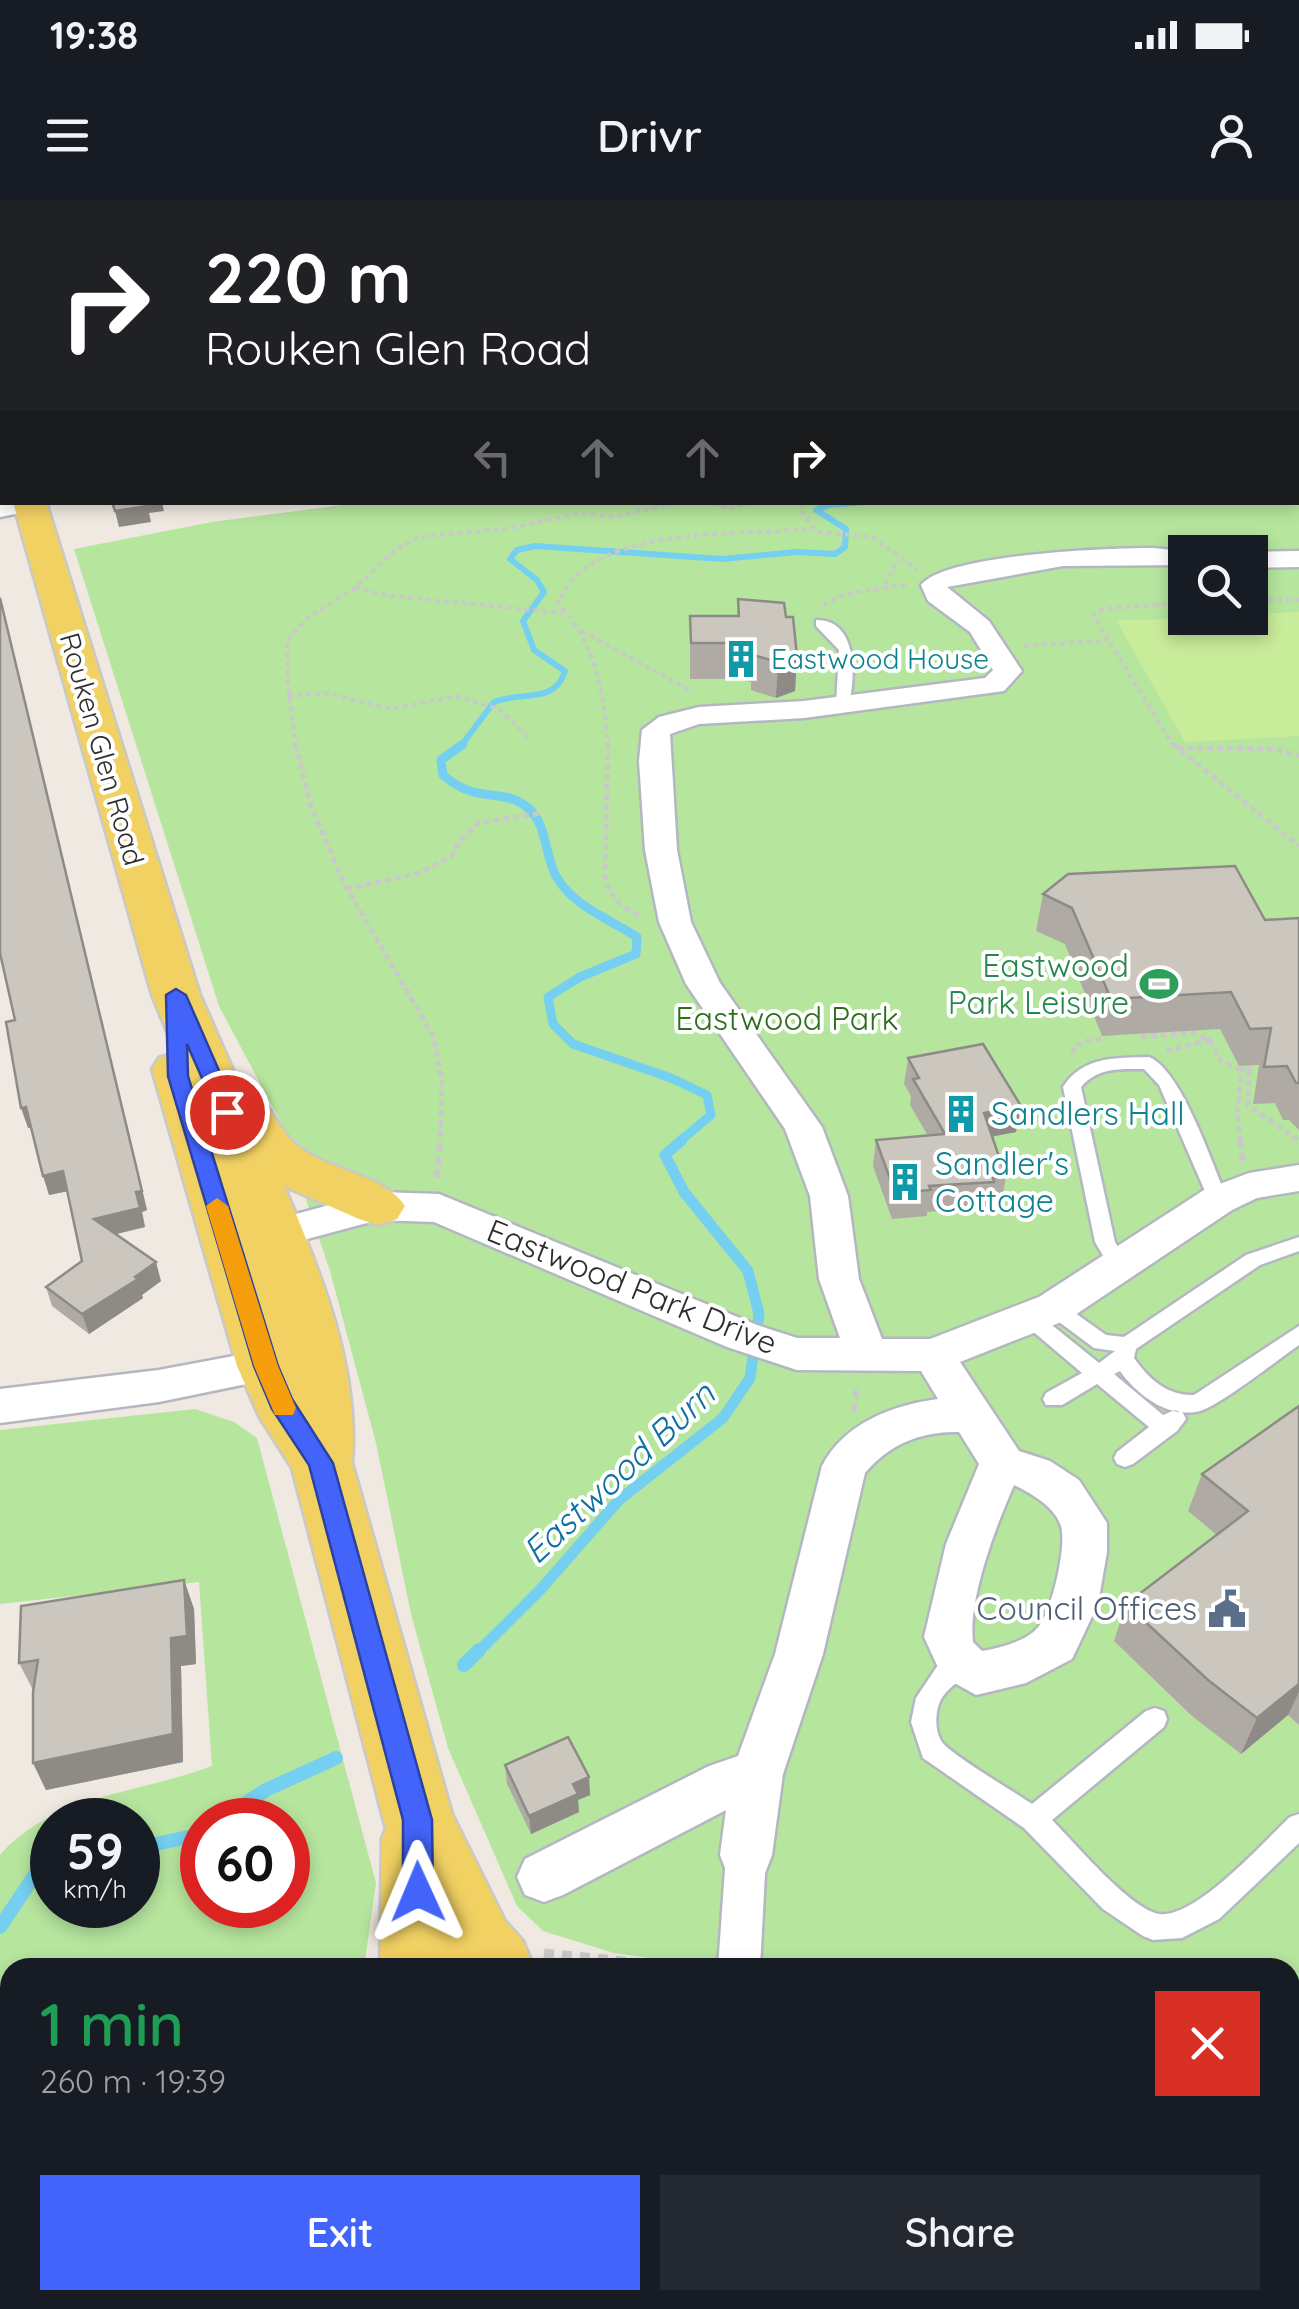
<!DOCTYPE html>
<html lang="en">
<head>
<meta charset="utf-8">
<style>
	:root { --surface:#171b24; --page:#242831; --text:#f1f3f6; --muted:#9ea1a6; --accent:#4264fb }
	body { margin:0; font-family:Quicksand,sans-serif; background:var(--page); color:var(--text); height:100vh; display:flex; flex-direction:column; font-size:38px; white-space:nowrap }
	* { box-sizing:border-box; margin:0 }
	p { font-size:32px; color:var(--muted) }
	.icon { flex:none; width:55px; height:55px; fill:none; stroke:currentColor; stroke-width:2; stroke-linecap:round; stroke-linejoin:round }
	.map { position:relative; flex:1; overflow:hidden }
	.side { position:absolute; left:0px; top:1758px; width:1300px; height:352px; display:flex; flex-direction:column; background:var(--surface); border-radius:30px 30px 0 0; box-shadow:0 5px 15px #0003 }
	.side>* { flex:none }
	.guide { position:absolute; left:0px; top:0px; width:1300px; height:305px; box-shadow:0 5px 15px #0003; background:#202124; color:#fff; overflow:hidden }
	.buttons { position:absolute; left:1168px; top:335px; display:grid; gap:20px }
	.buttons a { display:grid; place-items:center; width:100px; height:100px; border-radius:0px; background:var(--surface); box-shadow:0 5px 15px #0003; font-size:50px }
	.speed { position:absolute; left:30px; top:1598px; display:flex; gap:20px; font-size:50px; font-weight:700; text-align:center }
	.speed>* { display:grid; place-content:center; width:130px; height:130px; border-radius:50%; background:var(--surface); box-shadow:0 5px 15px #0003; line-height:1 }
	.speed small { font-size:25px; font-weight:400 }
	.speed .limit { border:15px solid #d22; background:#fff; color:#111 }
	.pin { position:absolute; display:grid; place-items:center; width:85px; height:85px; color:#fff; margin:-42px; border:5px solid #fff; border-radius:50%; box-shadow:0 2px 10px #0007 }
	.me { position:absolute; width:110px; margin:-55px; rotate:359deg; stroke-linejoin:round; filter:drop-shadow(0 0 8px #0008) }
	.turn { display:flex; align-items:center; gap:35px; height:210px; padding:0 40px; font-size:45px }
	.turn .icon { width:130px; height:130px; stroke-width:2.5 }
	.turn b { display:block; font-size:70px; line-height:85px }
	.lanes { display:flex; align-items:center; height:95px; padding:0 40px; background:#0003; justify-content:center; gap:50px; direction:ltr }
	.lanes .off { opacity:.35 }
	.round { display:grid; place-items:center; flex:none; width:105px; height:105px; border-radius:0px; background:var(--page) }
	.headline { display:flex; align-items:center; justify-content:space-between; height:170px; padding:0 40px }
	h1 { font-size:60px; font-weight:600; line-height:75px; color:#1e9e55 }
	.action { display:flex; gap:20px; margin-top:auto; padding:20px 40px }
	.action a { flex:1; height:115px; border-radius:0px; background:var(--accent); color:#fff; font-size:40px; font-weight:600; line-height:115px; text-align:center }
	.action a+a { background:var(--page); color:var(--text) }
	.status { display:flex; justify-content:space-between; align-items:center; height:70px; padding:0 50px; background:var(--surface); direction:ltr }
	.status svg { height:28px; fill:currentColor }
	header { display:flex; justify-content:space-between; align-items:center; height:130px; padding:0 40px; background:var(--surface); font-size:45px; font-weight:600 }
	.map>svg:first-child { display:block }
</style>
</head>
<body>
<div class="status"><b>19:38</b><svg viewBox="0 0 49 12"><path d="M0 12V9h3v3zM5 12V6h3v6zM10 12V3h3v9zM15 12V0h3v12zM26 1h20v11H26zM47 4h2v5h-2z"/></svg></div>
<header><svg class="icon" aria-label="menu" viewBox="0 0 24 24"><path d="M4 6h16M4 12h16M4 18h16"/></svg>Drivr<svg class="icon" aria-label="person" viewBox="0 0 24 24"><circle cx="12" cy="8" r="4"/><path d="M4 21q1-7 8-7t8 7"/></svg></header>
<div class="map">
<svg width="1299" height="2109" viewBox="0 0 1299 2109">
	<rect width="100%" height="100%" fill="#efe9e1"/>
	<g fill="#b6e59e" fill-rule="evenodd">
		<path d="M1299,234V1883L1290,1889V1768L713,1767L614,1753L543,1731L517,1706L448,1548L411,1414L376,1243L330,1071L279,919L219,806L74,349L212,322L366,302H1298ZM1185,352H1250V418H1185Z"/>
		<path d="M195,1209L234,1222L257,1238L376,1683L364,1767L10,1768V1799L0,1802V1655C50,1596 144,1592 212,1566L199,1382L0,1404V1230ZM52,1620H138V1705H52ZM202,1620H288V1705H202Z"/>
		<rect x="369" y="2100" width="382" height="9"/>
	</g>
	<polygon fill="#c9ec9a" points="1299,412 1299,536 1185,542 1116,420 1250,418 1250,414"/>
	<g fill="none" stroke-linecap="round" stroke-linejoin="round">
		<polyline stroke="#75cff0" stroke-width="5" points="811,0 815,2"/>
		<path stroke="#75cff0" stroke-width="6" d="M460,547L494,502C520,491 555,505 565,471L534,450L523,421L544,392L537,380L510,359L517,350L535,346L722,359L797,352L835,354L845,347L846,329L816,310L829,305L867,302"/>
		<path stroke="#75cff0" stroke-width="9" d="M463,544L441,560L443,575C477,605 503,587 527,607C548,624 544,656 557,678C575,707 609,719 637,737L636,754L580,777L548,797L553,824L573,844L671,878L707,895L711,915L679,942"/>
		<polyline stroke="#75cff0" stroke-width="11" points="477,1453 540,1390 619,1300 723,1218 750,1178 759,1114 748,1071 684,992 665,955 682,940"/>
		<g stroke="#75cff0" stroke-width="14">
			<polyline points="464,1465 479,1450"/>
			<polyline points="219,1620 266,1590 336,1558"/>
			<polyline points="138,1648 193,1636 202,1630"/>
			<polyline points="0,1727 52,1649"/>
		</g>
		<g stroke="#b4b7c1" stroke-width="5">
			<g id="service">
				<polygon points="1190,0 1203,0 1204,2 1193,2"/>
				<path d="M816,420C859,419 856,481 848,508L836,505L839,450L816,426Z"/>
				<path d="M1149,857C1182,870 1213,967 1228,1000L1225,1005H1211L1159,885L1144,869C1120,869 1098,867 1081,887L1115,1042L1128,1064L1118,1071L1111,1069L1095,1042L1063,887C1083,856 1115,858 1149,857Z"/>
				<path d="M1299,1037V1051L1260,1065L1136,1149L1134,1158C1149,1179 1167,1196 1194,1195L1299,1126V1145C1279,1159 1219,1206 1200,1211C1168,1219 1137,1195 1120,1171L1114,1174L1163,1215L1175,1210L1183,1213L1186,1219L1177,1231L1133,1264L1125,1267L1117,1264L1114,1258L1117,1252L1149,1227L1097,1184L1062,1205H1046L1043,1199L1046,1193L1082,1173L1023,1123L1020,1118L1023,1113H1037L1099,1163L1115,1151L1094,1148L1047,1113L1044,1108L1047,1103H1061L1106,1135L1124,1137L1246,1055Z"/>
				<path d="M962,1454L971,1457L974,1465C967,1480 946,1485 939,1504C935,1515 935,1532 942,1542C950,1554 1016,1593 1032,1604L1146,1511L1155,1508L1164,1511L1167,1519L1164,1527L1052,1620C1076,1644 1124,1702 1155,1713C1191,1725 1264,1641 1290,1617L1299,1614V1643L1219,1719L1182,1738L1153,1740L1143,1736L1103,1709L1024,1628L923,1558L911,1522L916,1498L938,1465Z"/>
			</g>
		</g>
		<g stroke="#b4b7c1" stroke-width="5">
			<polygon id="pedestrian" points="746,1636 760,1642 766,1655 760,1768 718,1768 726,1655 732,1642"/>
		</g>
		<g stroke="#b4b7c1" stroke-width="5">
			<g id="minor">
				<polygon points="755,0 778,0 779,1 754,2"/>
				<rect x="1298" y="210" width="1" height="14"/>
				<path d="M1153,348L1194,352H1185V365L1063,366L947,387L989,421L1022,471L1004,491L804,518L699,524L670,534L677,650L691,722L720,783L822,927L848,996L859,1079L882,1139H930L1039,1097L1204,990L1249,973L1299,965V991L1257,998L1232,1010L1069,1119L960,1162L1019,1251L1050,1261L1079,1280L1107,1323V1352L1098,1404L1072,1459L1026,1483L976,1495L942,1476L924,1437L946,1344L979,1264L959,1232C922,1231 889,1244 865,1273L823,1454L783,1574L772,1655L765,1673L746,1680L727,1673L720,1655L726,1610L563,1695L544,1702L525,1695L517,1677L525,1659L709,1566L738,1556L775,1454L822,1266C844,1223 893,1205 938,1199L921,1171L797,1170L727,1147L434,1022L378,1020L247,1055L233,1051L227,1041L233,1031L378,992L439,994L757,1125L797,1138H840L819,1079L810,996L785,929L686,784L659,722L645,650L639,561L642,530L659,517L699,507L804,501L985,478L993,470L970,432L928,401L921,385C945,354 1109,348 1153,348ZM1014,1285C1031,1293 1055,1307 1061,1326C1067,1346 1052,1410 1039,1426C1028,1441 1000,1448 982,1451L973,1442C968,1398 996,1326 1014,1285Z"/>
				<polygon points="1299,351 1299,367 1250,368 1250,352"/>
				<polygon points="266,1150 281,1155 287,1166 281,1177 159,1202 0,1223 0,1189 159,1170"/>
			</g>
		</g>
		<g stroke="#b4b7c1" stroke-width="5">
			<polygon id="tertiary" points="0,299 2,302 44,303 40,309 0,317"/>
		</g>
		<g stroke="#c9c9c9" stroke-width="5">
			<g id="primary">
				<polygon points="2,54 2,75 0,76 0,55"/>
				<polygon points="0,194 2,195 2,220 0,220"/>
				<path d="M13,302H46L200,795L243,893L262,898C272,912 282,932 295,944C324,970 386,975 405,1006L397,1019L378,1025L359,1019L284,986C321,1072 360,1169 352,1263L452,1614L505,1721L523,1741L534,1768H380L382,1638L386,1629L292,1268L260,1218L237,1166L152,869L159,858L176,853L152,795Z"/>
				<polygon points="1290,2007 1299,2011 1299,2099 1290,2095"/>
				<polygon points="247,2100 382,2100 383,2109 243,2109"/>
				<polygon points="761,2100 849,2100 845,2109 757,2109"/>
				<polygon points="1187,2100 1281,2100 1285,2109 1191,2109"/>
			</g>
		</g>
		<g stroke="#c9c9c9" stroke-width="4" stroke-dasharray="5 4" stroke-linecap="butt">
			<polyline points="703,302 729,308 759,302"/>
			<polyline points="800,302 804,317 818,332 872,337 918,370"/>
			<polyline points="885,385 898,360"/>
			<polyline points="355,388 392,396 563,413"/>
			<polyline points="1250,400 1299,400"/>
			<polyline points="823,405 845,394 906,385"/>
			<polyline points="582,431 693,492"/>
			<polyline points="1024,446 1108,440"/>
			<polyline points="288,496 326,493 391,509 456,496 499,509 531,540"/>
			<polyline points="296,547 288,485 287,441 307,418 355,388 396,349 419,337 511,328 579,313 616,317 676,302"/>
			<path d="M608,547C603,487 597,449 558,402C563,394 568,383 576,376C628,327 744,335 812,329"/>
			<polyline points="1174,547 1093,415 1103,409 1185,403"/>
		</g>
		<g stroke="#c9c9c9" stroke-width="5" stroke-dasharray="6 4" stroke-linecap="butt">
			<polyline points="295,544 311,606 343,681 433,836 442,881 440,942"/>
			<path d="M608,544L605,677C611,699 621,708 642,717"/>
			<polyline points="1173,544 1299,646"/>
			<polyline points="1177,548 1274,549 1299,556"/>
			<polyline points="346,689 419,673 453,655 460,640 478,623 542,613"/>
			<polyline points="1141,837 1193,833 1210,840 1221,861 1242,870"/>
			<polyline points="1166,851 1210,840"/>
			<polyline points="1073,854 1074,847 1089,840 1108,839"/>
			<polyline points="1249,870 1248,905 1299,941"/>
			<polyline points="1241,942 1237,914 1242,870 1249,870 1250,866"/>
		</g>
		<g stroke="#c9c9c9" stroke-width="6" stroke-dasharray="8 5" stroke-linecap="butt">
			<polyline points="1240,940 1243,961"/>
			<polyline points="437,978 440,940"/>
			<polyline points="854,1211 857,1185"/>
		</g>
		<g stroke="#c9c9c9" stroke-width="9" stroke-dasharray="10 8" stroke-linecap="butt">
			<polyline points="544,1753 695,1768"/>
			<polyline points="1290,1965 1299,1973"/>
			<polyline points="1129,2100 1142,2109"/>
			<polyline points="895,2109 904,2100"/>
		</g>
		<use href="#service" fill="#fff" fill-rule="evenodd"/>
		<use href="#pedestrian" fill="#fff" fill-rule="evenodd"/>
		<use href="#minor" fill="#fff" fill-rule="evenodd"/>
		<use href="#tertiary" fill="#fff" fill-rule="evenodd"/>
		<use href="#primary" fill="#f2d163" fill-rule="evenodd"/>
	</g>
	<g fill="#afaba4">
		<polygon points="0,396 147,1010 142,1012 145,1027 116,1034 161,1081 142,1095 143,1098 89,1134 52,1106 46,1087 82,1061 67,991 49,995 31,927 28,928 15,820"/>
		<polygon points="738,399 786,417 797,456 795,491 776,498 751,490 751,482 740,479 690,479 690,416 737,416"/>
		<polygon points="1043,694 1265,720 1299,718 1299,930 1289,920 1283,920 1275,903 1253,904 1259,865 1239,866 1220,829 1102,836 1065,744 1036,731"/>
		<polygon points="908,858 1016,932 992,936 1006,977 1001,1003 990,1004 989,1007 927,1012 927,1016 892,1019 873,966 876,940 928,936 910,905 911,896 904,884"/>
		<polygon points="1299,1206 1299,1525 1288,1515 1241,1554 1192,1516 1114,1441 1126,1404 1217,1335 1188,1311 1202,1274"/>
		<polygon points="184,1380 194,1409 196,1464 181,1466 183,1562 46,1590 33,1563 33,1490 19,1463"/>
		<polygon points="505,1565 589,1577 590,1595 578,1600 579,1612 531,1634 507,1584"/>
		<polygon points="36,2100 134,2109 37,2109"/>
	</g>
	<g fill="#8e8b86">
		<polygon points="146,302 162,302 164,311 149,313 151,322 119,327 115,311"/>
		<polygon points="0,396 147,1010 142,1012 145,1027 100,1038 94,1019"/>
		<polygon points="797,456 795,491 776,498 778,462"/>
		<polygon points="1021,906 1016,932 980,939 984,913"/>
		<polygon points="26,907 32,927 28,928 21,908"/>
		<polygon points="63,971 69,991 49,995 43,976"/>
		<polygon points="156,1062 161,1081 142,1095 143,1098 89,1134 82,1114"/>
		<polygon points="184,1380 194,1409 196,1464 181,1466 183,1562 46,1590 33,1563 171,1438"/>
		<polygon points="1299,1484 1299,1492 1288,1515 1241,1554 1257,1518"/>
		<polygon points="589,1577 590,1595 578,1600 579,1612 531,1634 529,1616 573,1584"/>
		<polygon points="0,1986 10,1999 10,2014 0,2017"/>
		<polygon points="104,2100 134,2100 134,2109 98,2109"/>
	</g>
	<g fill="#cbc7bf" stroke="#8e8b86" stroke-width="2.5">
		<polygon points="79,0 199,0 197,2 78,2"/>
		<polygon points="280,0 428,0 427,2 279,2"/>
		<polygon points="505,0 527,0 526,2 504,2"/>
		<polygon points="112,302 147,302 148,306 115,311"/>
		<polygon points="0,398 142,991 136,992 140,1008 94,1019 156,1062 135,1077 138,1079 82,1114 46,1087 82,1061 63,971 43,976 26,907 21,908 6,822 15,820 0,753"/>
		<polygon points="738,399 784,403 786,417 793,417 797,456 778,462 753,455 752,446 742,443 691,443 690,416 739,416"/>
		<polygon points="1235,666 1265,720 1299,718 1299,883 1296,883 1287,866 1264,867 1271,828 1250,829 1231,792 1111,799 1072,708 1043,694 1068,674"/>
		<polygon points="983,844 1021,906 984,913 1006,977 993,978 994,982 929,986 931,990 895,993 876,940 945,934 913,879 919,878 908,858"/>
		<polygon points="1299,1206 1299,1484 1257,1518 1208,1480 1126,1404 1248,1311 1202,1274"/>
		<polygon points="184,1380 187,1436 171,1438 173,1534 33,1563 33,1492 38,1460 19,1463 21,1406"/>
		<polygon points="568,1537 589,1577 573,1584 578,1594 529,1616 505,1565"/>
		<polygon points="10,1879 10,1992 0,1985 0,1881"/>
		<polygon points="36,2100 104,2100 105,2107 98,2109 64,2109 64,2105 37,2109"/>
	</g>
	<polygon fill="#4264fb" stroke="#2b41a3" stroke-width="2.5" points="176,789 186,795 237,912 234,917 219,917 187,844 188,876 278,1166 292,1199 333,1263 432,1620 433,1692 429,1702 418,1706 407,1702 403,1692 403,1620 309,1265 272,1209 254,1166 168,876 166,795"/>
	<polygon fill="#f59e0b" points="217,998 228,1006 278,1166 296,1208 293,1215 275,1215 254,1166 206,1006"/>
	<defs>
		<g id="building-bare" transform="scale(3)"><path d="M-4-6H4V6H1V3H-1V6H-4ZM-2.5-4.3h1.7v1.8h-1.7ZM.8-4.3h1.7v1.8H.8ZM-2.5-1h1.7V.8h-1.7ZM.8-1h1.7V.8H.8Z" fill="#0f9aa8" stroke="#fff" stroke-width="2.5" paint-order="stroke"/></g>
		<g id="stadium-bare" transform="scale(3)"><path d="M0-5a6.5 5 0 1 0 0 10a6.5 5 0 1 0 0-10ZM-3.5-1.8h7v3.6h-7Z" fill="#2e9e5b" stroke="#fff" stroke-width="2.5" paint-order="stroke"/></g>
		<g id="civic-bare" transform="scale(3)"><path d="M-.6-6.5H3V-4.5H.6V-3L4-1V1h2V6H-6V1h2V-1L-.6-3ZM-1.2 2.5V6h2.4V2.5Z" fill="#5c6f8a" stroke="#fff" stroke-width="2.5" paint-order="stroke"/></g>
	</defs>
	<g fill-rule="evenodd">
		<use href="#building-bare" x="741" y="459"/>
		<use href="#stadium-bare" x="1159" y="784"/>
		<use href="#building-bare" x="961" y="914"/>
		<use href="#building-bare" x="905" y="982"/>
		<use href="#civic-bare" x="1227" y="1409"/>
	</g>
	<g text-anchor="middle" stroke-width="8" stroke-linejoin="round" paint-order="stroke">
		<g font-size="28" fill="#0d838f" stroke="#fff" text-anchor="start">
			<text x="771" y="469">Eastwood House</text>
		</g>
		<g font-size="28" fill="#2e2e2e" stroke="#fff">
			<text transform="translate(102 549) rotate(74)" y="10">Rouken Glen Road</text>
		</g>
		<g font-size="32" fill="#27864d" stroke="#fff" text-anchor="end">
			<text x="1129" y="777">Eastwood<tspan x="1129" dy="37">Park Leisure</tspan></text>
		</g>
		<g font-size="32" fill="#2c6e1b" stroke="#fff">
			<text x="787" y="830">Eastwood Park</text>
		</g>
		<g font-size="32" fill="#0d838f" stroke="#fff" text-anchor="start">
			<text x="991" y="925">Sandlers Hall</text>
			<text x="935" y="975">Sandler's<tspan x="935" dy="37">Cottage</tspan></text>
		</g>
		<g font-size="32" fill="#2e2e2e" stroke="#fff">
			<text transform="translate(632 1087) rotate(22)" y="11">Eastwood Park Drive</text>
		</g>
		<g font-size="32" fill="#4e5e75" stroke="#fff" text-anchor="end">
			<text x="1197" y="1420">Council Offices</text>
		</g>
		<g font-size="35" font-style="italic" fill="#0d6fa3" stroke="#fff">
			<text transform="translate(619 1273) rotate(-43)" y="12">Eastwood Burn</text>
		</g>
	</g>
</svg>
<div class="buttons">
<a><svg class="icon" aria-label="search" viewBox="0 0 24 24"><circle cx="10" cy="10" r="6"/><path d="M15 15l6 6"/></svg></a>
</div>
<div class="speed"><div>59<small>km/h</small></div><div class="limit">60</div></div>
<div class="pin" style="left:227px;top:912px;background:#d93025"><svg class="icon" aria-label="arrive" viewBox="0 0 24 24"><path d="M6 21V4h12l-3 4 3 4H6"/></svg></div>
<svg class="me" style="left:418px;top:1692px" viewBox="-20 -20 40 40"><path d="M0-17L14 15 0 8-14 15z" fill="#4264fb" stroke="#fff" stroke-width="4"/></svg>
<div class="guide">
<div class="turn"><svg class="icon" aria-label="right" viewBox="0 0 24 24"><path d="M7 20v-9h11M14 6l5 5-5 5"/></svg><div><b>220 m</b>Rouken Glen Road</div></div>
<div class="lanes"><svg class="icon off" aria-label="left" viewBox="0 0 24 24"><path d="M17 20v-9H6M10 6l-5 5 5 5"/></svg><svg class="icon off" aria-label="ahead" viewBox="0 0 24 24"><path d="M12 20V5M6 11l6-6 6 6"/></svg><svg class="icon off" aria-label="ahead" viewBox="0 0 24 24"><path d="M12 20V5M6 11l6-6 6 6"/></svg><svg class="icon" aria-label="right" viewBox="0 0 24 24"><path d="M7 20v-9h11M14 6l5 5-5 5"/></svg></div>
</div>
<section class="side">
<div class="headline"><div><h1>1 min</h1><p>260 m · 19:39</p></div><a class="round" style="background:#d93025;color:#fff"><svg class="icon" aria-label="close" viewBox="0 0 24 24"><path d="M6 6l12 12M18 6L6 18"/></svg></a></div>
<div class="action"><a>Exit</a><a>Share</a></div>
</section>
</div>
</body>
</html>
